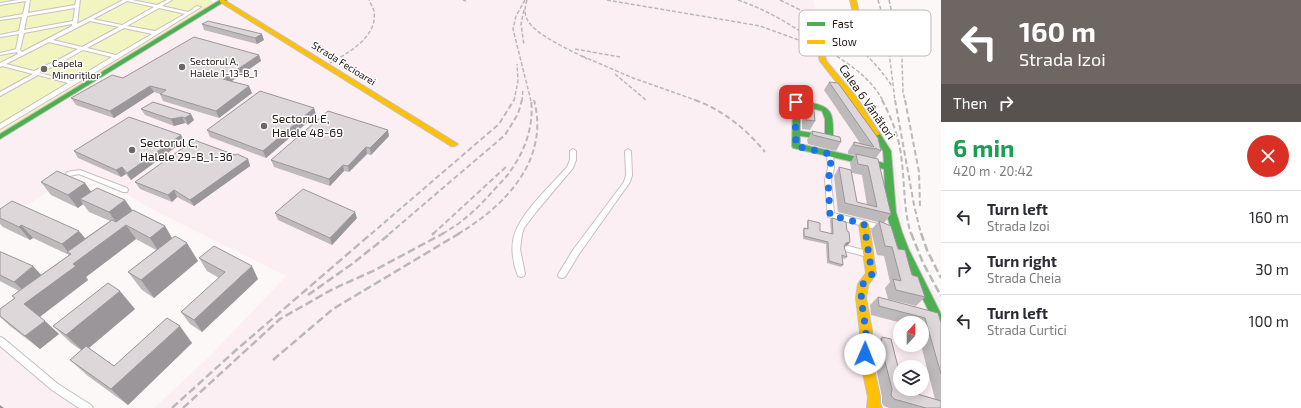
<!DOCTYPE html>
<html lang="en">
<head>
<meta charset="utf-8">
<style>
	:root { --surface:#fff; --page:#f2f2f3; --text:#2b2b33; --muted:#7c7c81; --line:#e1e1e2 }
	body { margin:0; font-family:"Exo 2",sans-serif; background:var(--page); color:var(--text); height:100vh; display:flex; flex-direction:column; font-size:15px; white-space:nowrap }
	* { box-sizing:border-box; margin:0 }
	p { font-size:13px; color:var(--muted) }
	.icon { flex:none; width:22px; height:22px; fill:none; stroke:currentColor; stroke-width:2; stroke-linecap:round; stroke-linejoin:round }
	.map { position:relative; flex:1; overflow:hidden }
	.panel { display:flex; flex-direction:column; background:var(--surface); width:360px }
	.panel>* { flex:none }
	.guide { background:#6d6663; color:#fff; overflow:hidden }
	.needle { width:26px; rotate:21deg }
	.controls { position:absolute; left:893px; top:316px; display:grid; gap:8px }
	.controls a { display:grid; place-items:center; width:36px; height:36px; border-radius:50%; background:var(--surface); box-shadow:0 2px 10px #0003; font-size:20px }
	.pin { position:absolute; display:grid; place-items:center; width:34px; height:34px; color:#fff; margin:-17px; border-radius:8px; box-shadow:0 2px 6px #0006 }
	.me { position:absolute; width:44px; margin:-22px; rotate:1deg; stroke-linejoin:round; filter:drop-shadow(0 0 3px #0008) }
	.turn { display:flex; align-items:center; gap:14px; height:84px; padding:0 12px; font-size:18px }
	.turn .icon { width:52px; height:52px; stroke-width:2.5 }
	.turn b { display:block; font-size:28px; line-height:34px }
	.then { display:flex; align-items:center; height:38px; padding:0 12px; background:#0003; gap:8px; font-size:15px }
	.round { display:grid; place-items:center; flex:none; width:42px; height:42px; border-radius:21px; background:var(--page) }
	.summary { display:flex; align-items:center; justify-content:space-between; height:68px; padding:0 12px }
	h1 { font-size:24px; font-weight:700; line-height:30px; color:#1e9e55 }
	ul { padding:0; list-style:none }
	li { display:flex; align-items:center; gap:12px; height:52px; padding:0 12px; border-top:1px solid var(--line) }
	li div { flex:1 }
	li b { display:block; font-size:15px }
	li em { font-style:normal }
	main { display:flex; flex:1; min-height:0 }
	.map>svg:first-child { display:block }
</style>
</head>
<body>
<main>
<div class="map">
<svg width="941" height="408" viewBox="0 0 941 408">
	<rect width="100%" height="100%" fill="#fbf8f7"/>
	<g fill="#fceff4" fill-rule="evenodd">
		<path d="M229,0H813L815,10L847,30L837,37L831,45L827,50V56L830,62L852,88L887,138L893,149L904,227L909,243L922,270L941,303V408H154L211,355L286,276L157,212L121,191L78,172L0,223V141ZM900,323H922V345H900ZM900,367H922V389H900Z"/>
		<polygon points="0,347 11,352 84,408 0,408"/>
	</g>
	<polygon fill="#f3f5c1" points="0,0 211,0 214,4 0,134"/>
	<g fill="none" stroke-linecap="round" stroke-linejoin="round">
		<g stroke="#c7c0be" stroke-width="2">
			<g id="street">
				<path d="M18,0H30L28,13L75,5L76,0H80L77,24L123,0H132L157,5L167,0H172L162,6L188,12L197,6L201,7L119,58L0,129V124L68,83L38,75L0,96V92L33,74L2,66L0,67V63L18,54L17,52L0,55V53L16,49L19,34L0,37V35L19,31L22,17L0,20V18L23,14L26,1L0,5V3ZM127,1L154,7L122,25L93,19ZM75,8L73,21L24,30L27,16ZM159,8L185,14L155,31L127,26ZM90,21L119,27L82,47L53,40ZM72,24V26L22,52L20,50L24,33ZM124,28L152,34L116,55L87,48ZM49,42L78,49L58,60L34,71L6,64ZM83,50L112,57L72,81L39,73L62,62Z"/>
				<path d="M573,149L576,151V160L573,168L536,212L524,228L522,234L520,249L525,274L524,276L521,277L518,276C513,264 510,246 515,233C523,211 551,185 567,167L570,160V151Z"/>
				<polygon points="628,149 631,151 632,175 630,182 579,254 565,277 562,278 559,277 558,275 559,273 573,250 624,182 626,175 625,151"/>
				<polygon points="830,152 833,154 834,168 831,180 834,213 886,226 887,228 886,230 883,231 828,217 825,180 828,168 827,154"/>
				<polygon points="80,170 127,188 128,190 127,192 123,192 79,174 69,176 66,174 67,172"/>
				<polygon points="848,246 871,252 872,254 871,256 868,257 845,251 844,249 845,247"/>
				<polygon points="0,337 3,338 58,384 91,405 93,408 79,408 52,390 0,346"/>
			</g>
		</g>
		<g stroke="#c7c0be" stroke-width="2">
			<g id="fast">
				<polygon points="220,0 227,0 0,139 0,134"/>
				<path d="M793,100C799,99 806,102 812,103C835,107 833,118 833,138L832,140L800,136V144L884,163L883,151L872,134L876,132H879L891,151L896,212L902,232L909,250L941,314V330L937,328L899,250L892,232L886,212L884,169L793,148L792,146ZM800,105L822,111L825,119V135L800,131Z"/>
			</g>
		</g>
		<g stroke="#c7c0be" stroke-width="2">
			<g id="slow">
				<polygon points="220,0 224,0 458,144 454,146 451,146 220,2"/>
				<path d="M850,0H856L860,18C845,32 820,35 826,61L857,98L880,134L876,136H873L851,101L820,61L818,53L819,46L824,39L835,30L854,17Z"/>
				<polygon points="864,221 867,222 869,224 876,274 868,285 866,298 872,331 871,354 880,397 880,403 882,408 867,408 868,397 859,354 860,331 856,298 858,284 866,273 859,224 861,222"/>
			</g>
		</g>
		<use href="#street" fill="#fefefe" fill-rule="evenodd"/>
		<use href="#fast" fill="#4caf50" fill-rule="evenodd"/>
		<use href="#slow" fill="#ffc107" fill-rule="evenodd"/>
		<g stroke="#bab8b8" stroke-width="1.5" stroke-dasharray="4 2" stroke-linecap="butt">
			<polyline points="463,0 466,1"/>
			<polyline points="525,0 516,16 513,29 531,101"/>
			<path d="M527,0C525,6 524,13 527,19C534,35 571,50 587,59"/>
			<polyline points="607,0 760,26 818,47"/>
			<path d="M738,0C770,11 797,28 824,48C847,63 870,76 883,101"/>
			<path d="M780,0C826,22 863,43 892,86"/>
			<polyline points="878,0 886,27 895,101"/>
			<polyline points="889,0 902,59 903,92 905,101"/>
			<polyline points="524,10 521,24 524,45"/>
			<polyline points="575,49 620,57"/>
			<polyline points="582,56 633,78 698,101"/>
			<path d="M330,63C348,53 378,37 374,11C373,8 371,4 369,0"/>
			<polyline points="615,74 646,100"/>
			<polyline points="514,101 518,81 517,64"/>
			<polyline points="522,101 523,89"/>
		</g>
		<g stroke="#bab8b8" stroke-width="2" stroke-dasharray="5.5 3" stroke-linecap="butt">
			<path d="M695,100C723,110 746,129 765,152"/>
			<path d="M882,100C891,117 899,137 901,155C905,182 903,208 911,234"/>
			<polyline points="895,100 914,205 921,234"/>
			<polyline points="905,100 919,172 920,207"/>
			<polyline points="371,234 499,124 514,100"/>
			<polyline points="389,234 505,135 518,114 522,100"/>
			<polyline points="433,234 507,166"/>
			<path d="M442,234C462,223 478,208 493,191C500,183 508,176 513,167C526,148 534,124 531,100"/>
			<path d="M458,234C505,206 550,160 534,100"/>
		</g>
		<g stroke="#bab8b8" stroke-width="2.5" stroke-dasharray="8 3.5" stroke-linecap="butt">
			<polyline points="911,233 923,263 941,296"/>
			<polyline points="921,233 927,250 941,278"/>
			<polyline points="432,235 434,233"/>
			<polyline points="308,295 352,264 391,233"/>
			<polyline points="273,360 333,309 460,233"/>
			<polyline points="172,408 235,351 372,233"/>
			<polyline points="183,408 280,319 333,289 375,270 444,233"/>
		</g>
	</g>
	<g fill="#beb9bb">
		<polygon points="202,24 264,40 257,44 204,30"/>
		<polygon points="259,55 261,61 231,81 252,93 219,118 163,101 160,94 154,92 114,118 76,105 71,98 123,78"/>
		<polygon points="829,82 881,151 876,158 891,214 884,223 925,297 916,306 888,299 885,288 890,282 884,256 877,255 871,230 878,222 838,212 834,176 839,167 857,202 867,205 862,175 852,173 850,163 855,155 848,154 848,151 854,142 860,143 824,90"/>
		<polygon points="806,100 815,121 810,130 802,129 802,109"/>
		<polygon points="153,102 194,120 188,125 185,123 174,126 145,115 141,109"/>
		<polygon points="314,108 316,115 266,158 210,137 207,130"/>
		<polygon points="812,131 841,142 836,151 808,144 807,140"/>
		<polygon points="181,135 184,141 131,180 126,174 121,177 78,158 74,151"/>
		<polygon points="389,136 371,155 367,154 349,172 344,171 330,186 274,167 271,160"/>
		<polygon points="235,155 248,159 250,166 194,206 177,197 172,202 140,189 135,182"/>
		<polygon points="41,182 85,183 91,192 125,200 132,210 165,226 172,238 198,261 154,298 142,290 128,272 156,250 136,239 86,277 88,280 40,317 59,334 40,349 10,326 0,317 0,309 15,298 12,296 19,291 0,281 0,252 41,275 69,255 33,238 30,240 3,227 0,224 0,209 85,238 110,221 89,212 83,204 78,208 51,195"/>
		<polygon points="275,213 357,218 332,245 278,220"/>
		<polygon points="832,218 848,245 844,246 847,257 845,259 842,258 843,265 841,267 827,263 826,244 803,239 803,230 804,228 807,228 807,222 808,220 820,231 831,234 830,220"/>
		<polygon points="199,258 258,279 202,332 190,324 181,312 219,278 207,271"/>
		<polygon points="878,297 941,323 941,408 889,408 884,406 882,403 882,397 873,354 873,345 882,337 904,390 935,399 921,345 922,345 922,323 902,323 871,315 870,305"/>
		<polygon points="135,309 89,348 114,366 192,343 128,405 88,376 70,360 81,350 71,343 53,326"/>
	</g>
	<g fill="#9b9699">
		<polygon points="262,34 264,40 257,44 255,38"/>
		<polygon points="259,55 261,61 226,85 223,79"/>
		<polygon points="150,86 154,92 114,118 110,111"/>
		<polygon points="249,86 252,93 219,118 216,111"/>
		<polygon points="314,108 316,115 266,158 263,151"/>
		<polygon points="191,114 194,120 188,125 185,118"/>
		<polygon points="182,117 185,123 174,126 171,119"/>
		<polygon points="388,130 389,136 371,155 370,148"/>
		<polygon points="181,135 184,141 131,180 127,173"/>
		<polygon points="366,147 367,154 349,172 348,166"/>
		<polygon points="248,159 250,166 194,206 190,200"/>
		<polygon points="343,165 344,171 330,186 329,179"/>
		<polygon points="122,167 126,174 121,177 116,170"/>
		<polygon points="85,183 94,196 80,199 83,204 78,208 68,195"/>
		<polygon points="174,190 177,197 172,202 168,195"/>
		<polygon points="125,200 134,213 118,225 109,212"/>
		<polygon points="355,212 357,218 332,245 330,238"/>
		<polygon points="21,225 33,238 30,240 19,227"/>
		<polygon points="126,225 136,239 86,277 88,280 38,318 24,304 73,264"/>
		<polygon points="165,226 173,240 159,252 150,238"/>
		<polygon points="79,231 90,244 71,254 69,253 62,244"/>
		<polygon points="850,242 848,245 845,246 846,243"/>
		<polygon points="187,243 198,261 154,298 141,280"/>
		<polygon points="33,266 45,279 27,294 14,282"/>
		<polygon points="252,266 258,279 202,332 194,320"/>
		<polygon points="120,291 135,309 84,352 66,335"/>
		<polygon points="45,321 59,334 40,349 25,336"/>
		<polygon points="180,326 192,343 128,405 111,389"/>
		<polygon points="0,405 4,408 0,408"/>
	</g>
	<g fill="#ddd7da" stroke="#9b9699">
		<polygon points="208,21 262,34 255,38 202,24"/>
		<polygon points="194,37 259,55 223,79 249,86 216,111 160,94 166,90 150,86 110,111 71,98 112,75 123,78"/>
		<polygon points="829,82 838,83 878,138 881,151 875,148 875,149 854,145 854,142 874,147"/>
		<polygon points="260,91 314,108 263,151 207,130"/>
		<polygon points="806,100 813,102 815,121 806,120"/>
		<polygon points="153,102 191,114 185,118 182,117 171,119 141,109"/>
		<polygon points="328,111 388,130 370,148 366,147 348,166 343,165 329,179 271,160"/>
		<polygon points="129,117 181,135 127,173 122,167 116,170 74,151"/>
		<polygon points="812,131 840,137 841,142 813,135"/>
		<polygon points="194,140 235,155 237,154 248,159 190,200 174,190 168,195 135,182"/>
		<polygon points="856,154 878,159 891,214 845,203 839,167 851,170 857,202 877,207 868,166 858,164"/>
		<polygon points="57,171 85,183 68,195 41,182"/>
		<polygon points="97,188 125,200 109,212 80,199"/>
		<polygon points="303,189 355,212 330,238 275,213"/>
		<polygon points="12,201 79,231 62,244 21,225 19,227 0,218 0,209"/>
		<polygon points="133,210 165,226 150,238 126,225 73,264 76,266 24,304 45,321 25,336 0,316 0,309 15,298 12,296 71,254 67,252 112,220 116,222"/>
		<polygon points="832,218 846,222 847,231 849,232 850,242 846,243 844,246 847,257 842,255 843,265 829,261 828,242 804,236 804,228 808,229 808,220 820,223 820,231 833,234"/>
		<polygon points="879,221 891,226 898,249 905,250 912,275 918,277 925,297 896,290 893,279 901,281 892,247 885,246"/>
		<polygon points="175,236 187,243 141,280 128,272"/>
		<polygon points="214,246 252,266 194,320 181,312 225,272 199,258"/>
		<polygon points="0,252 1,252 33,266 14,282 0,275"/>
		<polygon points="108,283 120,291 66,335 53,326"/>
		<polygon points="878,297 938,313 941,323 941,374 925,318 879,306"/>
		<polygon points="167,318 180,326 111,389 70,360 86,346 114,366"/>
		<polygon points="882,337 891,339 900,375 900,389 904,389 904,390 941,401 941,408 926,408 894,399 891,395 892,389 881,346"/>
	</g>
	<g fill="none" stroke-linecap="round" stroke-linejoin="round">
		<polyline stroke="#1a73e8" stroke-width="7" stroke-dasharray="0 12.6" points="796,102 795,112 796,146 830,154 831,168 828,180 830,215 864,224 872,274 863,284 861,298 866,331 865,354"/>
	</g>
	<g fill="#6d6663" stroke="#fff" stroke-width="1.5">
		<circle cx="182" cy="67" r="4"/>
		<circle cx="44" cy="69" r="4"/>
		<circle cx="264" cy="126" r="4"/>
		<circle cx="132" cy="150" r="4"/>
	</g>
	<g text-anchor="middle" stroke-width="3" stroke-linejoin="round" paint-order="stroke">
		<g font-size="10" fill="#211714" stroke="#fff" text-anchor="start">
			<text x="190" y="65">Sectorul A,<tspan x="190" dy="12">Halele 1-13-B_1</tspan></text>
			<text x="52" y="67">Capela<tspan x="52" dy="12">Minoriților</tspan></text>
		</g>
		<g font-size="10" fill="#211714" stroke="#fff">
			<text transform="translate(344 63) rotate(32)" y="4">Strada Fecioarei</text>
		</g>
		<g font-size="12" fill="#211714" stroke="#fff">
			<text transform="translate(867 102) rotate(55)" y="4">Calea 6 Vânători</text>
		</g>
		<g font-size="12" fill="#211714" stroke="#fff" text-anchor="start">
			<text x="272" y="123">Sectorul E,<tspan x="272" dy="14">Halele 48-69</tspan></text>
			<text x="140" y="147">Sectorul C,<tspan x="140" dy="14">Halele 29-B_1-36</tspan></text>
		</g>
	</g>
	<rect x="799" y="10" width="132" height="46" rx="6" fill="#fff" stroke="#bcb9b8" stroke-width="1"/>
	<rect x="807" y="22" width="18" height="4" fill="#4caf50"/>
	<rect x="807" y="40" width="18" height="4" fill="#ffc107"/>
	<g font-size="11" fill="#211714">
		<text x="832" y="28">Fast</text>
		<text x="832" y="46">Slow</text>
	</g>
</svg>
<div class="controls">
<a><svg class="needle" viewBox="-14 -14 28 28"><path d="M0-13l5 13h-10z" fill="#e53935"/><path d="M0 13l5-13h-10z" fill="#7c7c81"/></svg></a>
<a><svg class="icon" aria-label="layers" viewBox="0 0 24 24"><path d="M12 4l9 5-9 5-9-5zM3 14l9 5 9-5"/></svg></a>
</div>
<div class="pin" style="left:796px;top:102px;background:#d93025"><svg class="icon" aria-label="arrive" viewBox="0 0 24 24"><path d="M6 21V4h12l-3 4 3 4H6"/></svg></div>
<svg class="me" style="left:865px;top:354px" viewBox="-20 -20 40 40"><circle r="19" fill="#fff"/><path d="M0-13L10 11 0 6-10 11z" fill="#1a73e8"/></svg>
</div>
<section class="panel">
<div class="guide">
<div class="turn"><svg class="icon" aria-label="left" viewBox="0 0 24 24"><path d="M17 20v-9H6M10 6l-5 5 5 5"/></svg><div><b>160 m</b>Strada Izoi</div></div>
<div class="then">Then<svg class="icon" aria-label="right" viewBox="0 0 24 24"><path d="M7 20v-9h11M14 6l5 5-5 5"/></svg></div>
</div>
<div class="summary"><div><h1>6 min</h1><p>420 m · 20:42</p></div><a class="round" style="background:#d93025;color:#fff"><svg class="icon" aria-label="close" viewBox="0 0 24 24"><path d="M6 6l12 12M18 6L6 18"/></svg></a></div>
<ul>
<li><svg class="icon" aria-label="left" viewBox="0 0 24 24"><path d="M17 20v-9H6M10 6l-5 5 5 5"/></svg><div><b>Turn left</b><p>Strada Izoi</p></div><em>160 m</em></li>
<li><svg class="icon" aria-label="right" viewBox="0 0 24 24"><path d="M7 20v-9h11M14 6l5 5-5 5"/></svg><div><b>Turn right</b><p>Strada Cheia</p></div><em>30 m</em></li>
<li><svg class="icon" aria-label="left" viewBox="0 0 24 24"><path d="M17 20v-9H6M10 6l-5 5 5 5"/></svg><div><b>Turn left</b><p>Strada Curtici</p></div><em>100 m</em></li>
</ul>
</section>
</main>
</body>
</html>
